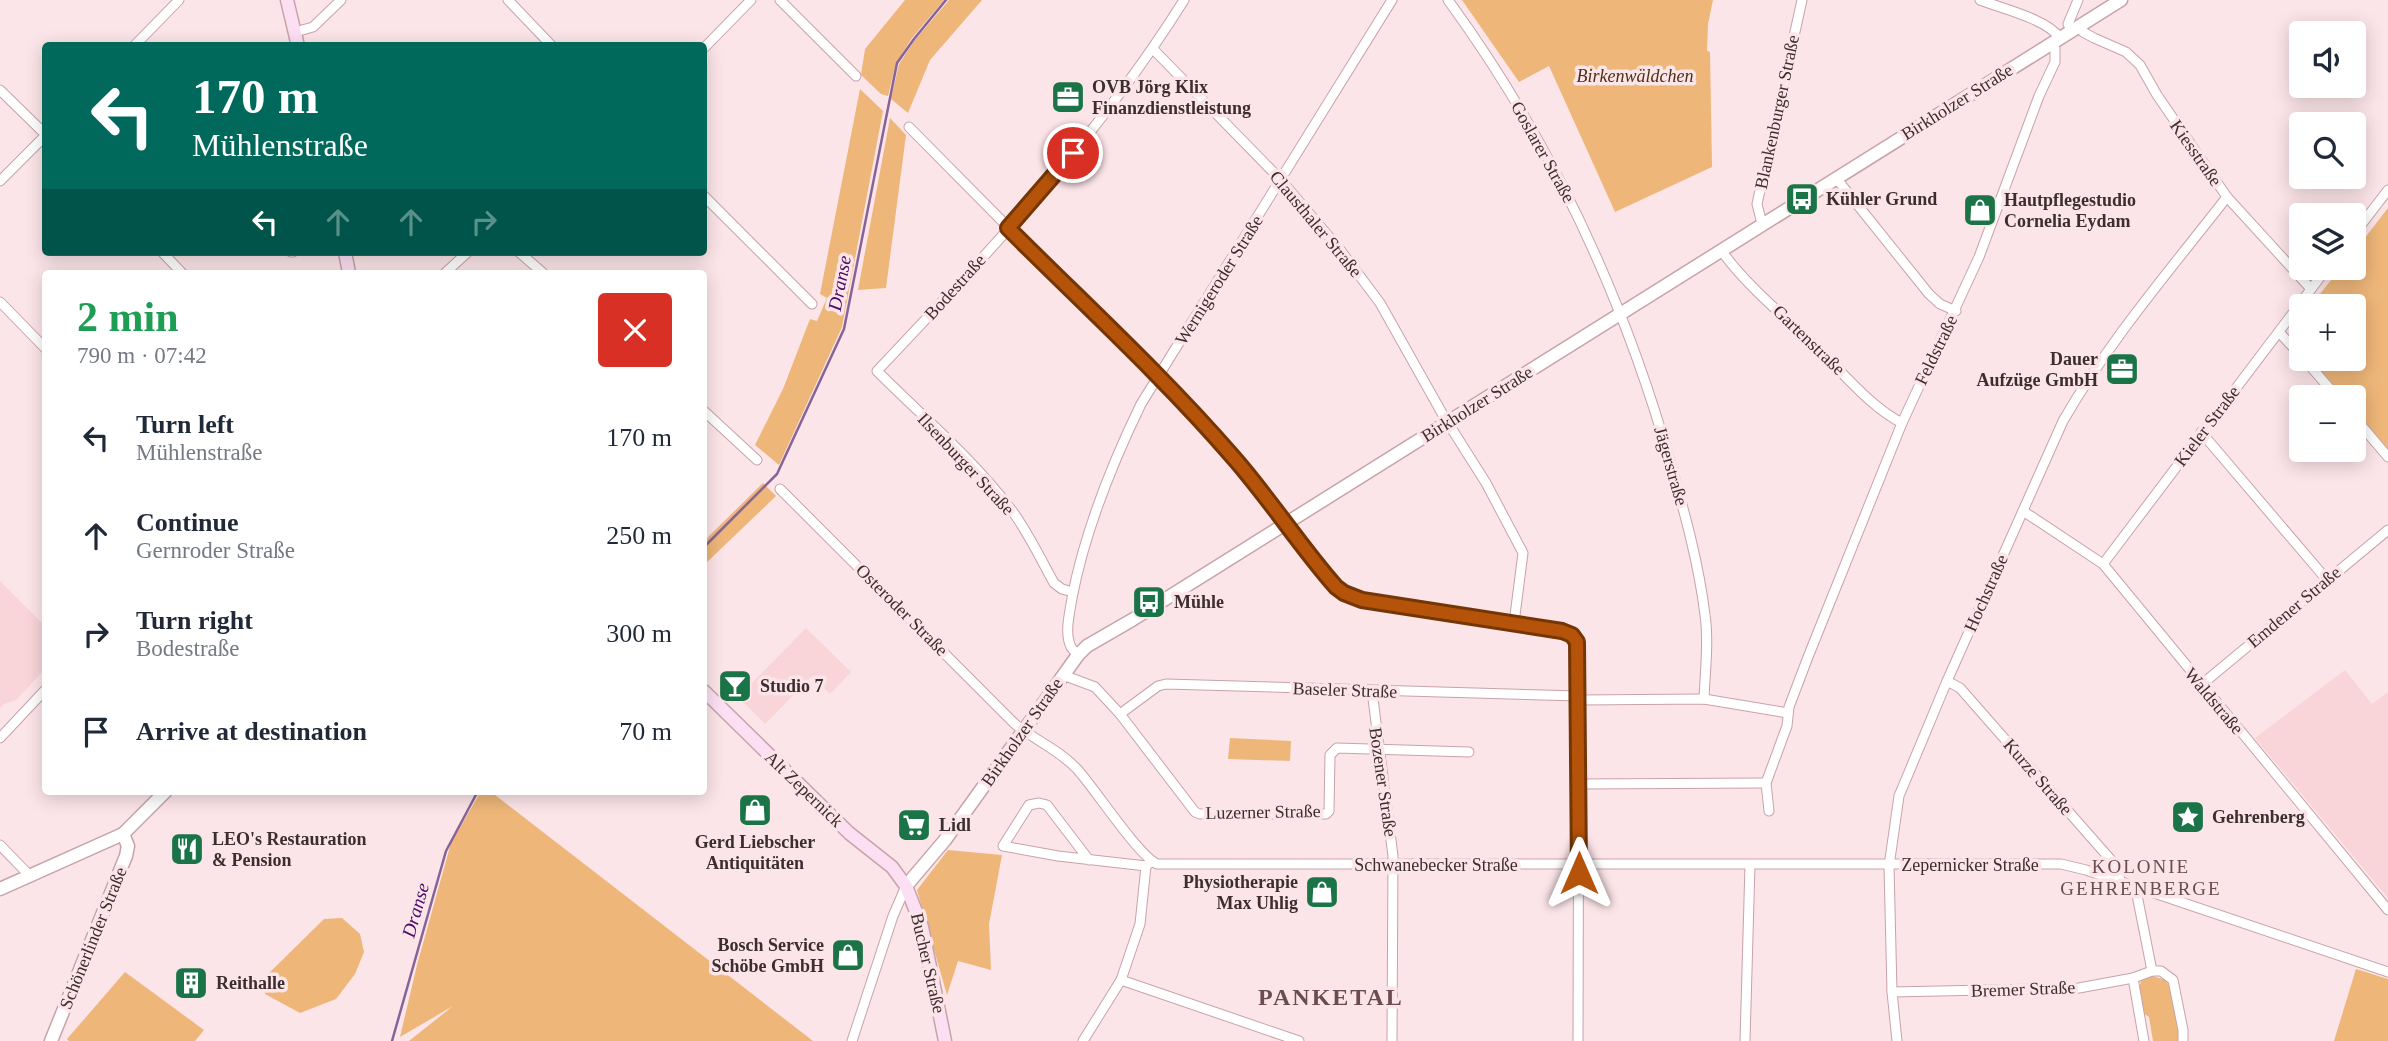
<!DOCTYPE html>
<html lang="en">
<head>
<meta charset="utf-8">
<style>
	:root { --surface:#fff; --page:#f6f6f7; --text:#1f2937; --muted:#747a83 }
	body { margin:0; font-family:Georgia,serif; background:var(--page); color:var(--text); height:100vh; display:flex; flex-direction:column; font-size:26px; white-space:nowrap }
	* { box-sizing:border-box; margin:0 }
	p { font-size:23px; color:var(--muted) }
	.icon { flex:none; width:38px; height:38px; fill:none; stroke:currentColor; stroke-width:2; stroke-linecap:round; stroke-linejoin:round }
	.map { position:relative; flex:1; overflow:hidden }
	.sheet { position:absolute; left:42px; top:270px; width:665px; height:525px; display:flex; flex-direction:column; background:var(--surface); border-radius:7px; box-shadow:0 4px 18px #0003 }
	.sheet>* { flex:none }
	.banner { position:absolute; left:42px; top:42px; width:665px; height:214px; border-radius:7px; box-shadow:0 4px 18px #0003; background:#00695c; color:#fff; overflow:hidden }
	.fabs { position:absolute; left:2289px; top:21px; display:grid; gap:14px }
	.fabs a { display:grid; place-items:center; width:77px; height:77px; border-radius:7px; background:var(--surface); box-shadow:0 4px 18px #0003; font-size:35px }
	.pin { position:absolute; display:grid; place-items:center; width:60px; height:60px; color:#fff; margin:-30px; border:4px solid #fff; border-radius:50%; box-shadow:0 2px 7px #0007 }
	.me { position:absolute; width:77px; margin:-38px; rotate:0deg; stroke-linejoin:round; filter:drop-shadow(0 0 5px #0008) }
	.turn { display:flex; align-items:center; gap:24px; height:147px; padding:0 35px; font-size:32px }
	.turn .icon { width:91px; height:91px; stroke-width:2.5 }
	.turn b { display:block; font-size:49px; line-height:60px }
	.lanes { display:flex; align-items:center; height:66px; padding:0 35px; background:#0003; justify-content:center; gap:35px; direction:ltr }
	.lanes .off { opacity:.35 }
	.round { display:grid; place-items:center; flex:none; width:74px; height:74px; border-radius:7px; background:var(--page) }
	.head { display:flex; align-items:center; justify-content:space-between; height:119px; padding:0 35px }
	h1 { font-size:42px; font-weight:700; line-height:52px; color:#1e9e55 }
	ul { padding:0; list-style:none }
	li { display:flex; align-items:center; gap:21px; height:98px; padding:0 35px }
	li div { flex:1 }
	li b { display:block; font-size:26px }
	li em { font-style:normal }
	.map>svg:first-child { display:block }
</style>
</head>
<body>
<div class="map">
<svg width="2388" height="1041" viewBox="0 0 2388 1041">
	<rect width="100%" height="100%" fill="#fce5e8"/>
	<g fill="#f9d4d9">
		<polygon points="0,581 46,627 45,669 16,700 4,704 0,708"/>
		<polygon points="806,628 851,672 830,694 811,677 765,724 738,697"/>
		<polygon points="2345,670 2372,704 2388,692 2388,898 2255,738"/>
	</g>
	<g fill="#eeb679">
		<polygon points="905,0 944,0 912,38 896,63 888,96 881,94 861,75 865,49"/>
		<polygon points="949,0 982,0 930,60 908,113 891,99 899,64 915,40"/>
		<polygon points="1462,0 1713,0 1708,24 1707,51 1710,52 1712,167 1615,212 1549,66 1519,82"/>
		<polygon points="860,89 883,111 842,327 779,465 755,445 783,389 810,319 817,321 827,298 820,294"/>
		<polygon points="890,118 906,135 886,288 858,290"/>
		<polygon points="2388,208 2388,455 2354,414 2354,397 2340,397 2308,359 2354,359 2354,306 2310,306 2341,268 2354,268 2354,252"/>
		<polygon points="763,483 776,496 704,565 704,541"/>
		<polygon points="1230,738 1291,741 1290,761 1228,759"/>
		<polygon points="481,791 490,791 813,1041 409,1041 453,1006 400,1037 417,965 451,843"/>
		<polygon points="948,850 1002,855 989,924 991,970 958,961 947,995 917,890"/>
		<polygon points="342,918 360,934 364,952 355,974 336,999 300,1013 265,994 262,980 324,919"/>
		<polygon points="2356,969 2388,979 2388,1041 2334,1041"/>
		<polygon points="125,972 204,1030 195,1041 69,1041 67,1039"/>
		<polygon points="2153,976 2165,980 2169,985 2179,1031 2178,1041 2153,1041 2149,1017 2143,1013 2139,989 2141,981"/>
	</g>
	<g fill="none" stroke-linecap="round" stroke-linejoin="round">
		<g stroke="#866498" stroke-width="2.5">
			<polyline points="704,547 777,474 844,329 897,63 914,39 946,0"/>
			<polyline points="392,1041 446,851 478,791"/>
		</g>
		<g stroke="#c7a3a8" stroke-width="11">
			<g id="minor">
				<polyline points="508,0 552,46"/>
				<polyline points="780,0 856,76"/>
				<path d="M1448,0C1551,141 1624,298 1671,465C1685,514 1699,565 1705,615C1709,642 1705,672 1704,699"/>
				<path d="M1980,0C2001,8 2047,19 2060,38"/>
				<polyline points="2080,25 2083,32 2094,38 2126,52 2140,65 2157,95 2227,197 2311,289"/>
				<polyline points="2072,31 2068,24 2078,0"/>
				<polyline points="295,32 313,27 341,0"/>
				<polyline points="134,46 179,0"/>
				<polyline points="704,48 751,0"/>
				<polyline points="1153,49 1281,180 1341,251 1380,303 1443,415 1486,483 1523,553 1514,623"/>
				<polyline points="0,90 46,135"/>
				<path d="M909,127L1213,434L1268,498L1290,531L1336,587L1344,593L1362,600L1552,628C1570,632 1576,637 1579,655L1578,1041"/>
				<polyline points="1836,178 1929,294 1940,304 1956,311"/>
				<polyline points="0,181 46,135"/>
				<polyline points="704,196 812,304"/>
				<polyline points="1762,224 1757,204 1802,0"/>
				<polyline points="2354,234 2388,190"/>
				<path d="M1721,250C1746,286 1789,320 1820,351C1844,374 1873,409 1902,423"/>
				<polyline points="162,252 182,273"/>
				<polyline points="291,252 293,252"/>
				<polyline points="519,252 543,273"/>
				<polyline points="445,273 468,252"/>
				<polyline points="0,302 46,349"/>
				<polyline points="2279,332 2301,356"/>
				<polyline points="2304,359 2337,397"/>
				<polyline points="704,411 757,460"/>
				<polyline points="2354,417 2388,457"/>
				<polyline points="2201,432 2327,580"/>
				<path d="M780,489L1016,725C1037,741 1059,750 1077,769C1096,790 1137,854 1157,864H2061L2086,870L2388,972"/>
				<polyline points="2023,511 2103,564 2388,910"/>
				<polyline points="2103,564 2327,268"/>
				<path d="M1073,592L1062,589L1054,583C1040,558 1027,530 1010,508C971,457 922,416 877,371C987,255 1099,136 1184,0"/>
				<path d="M1078,655C1076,653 1072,649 1071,647C1064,633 1070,612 1072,598C1085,530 1111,466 1141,404L1392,0"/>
				<polyline points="1063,675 1095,687 1120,714 1195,812 1200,814 1326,814 1329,811 1330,755 1337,748 1469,752"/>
				<polyline points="1947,681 1960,688 2118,868 2120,874 2118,881"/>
				<polyline points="2201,685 2388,530"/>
				<polyline points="1372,691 1393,856 1392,1041"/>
				<polyline points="1579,700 1704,699 1788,713"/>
				<polyline points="1120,714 1158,686 1166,684 1579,696"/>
				<polyline points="0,738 46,689"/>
				<polyline points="1579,784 1766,783"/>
				<polyline points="1769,811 1766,783 1787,726 1789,707 1808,657 1902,423 1979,257 2039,96 2055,62 2055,49 2052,43"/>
				<polyline points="0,845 30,876"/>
				<polyline points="1089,860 1047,805 1039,803 1029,805 1003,846 1058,856 1146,866 1152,861"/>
				<polyline points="2139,888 2137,895 2152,971 2161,971 2173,980 2183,1030 2183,1041"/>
				<polyline points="2133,978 2144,1041"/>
				<polyline points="1121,980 1299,1041"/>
				<polyline points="1892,992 2079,988 2133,978 2152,971"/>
				<polyline points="852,1041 893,916 906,886"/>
				<polyline points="1083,1041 1121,980 1140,924 1146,866"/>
				<polyline points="1745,1041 1750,865"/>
				<path d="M1897,1041L1892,992L1889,866L1899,796L1947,681L2063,421C2109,341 2170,270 2227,197"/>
			</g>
		</g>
		<g stroke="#c7a3a8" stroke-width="15">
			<g id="tertiary">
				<polyline points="906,886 945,840 1078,655 1087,646 1132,620 2121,0"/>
				<polyline points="0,889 123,834 166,791"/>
				<polyline points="51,1041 126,856 128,846 123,834"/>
			</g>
		</g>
		<g stroke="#c7a3a8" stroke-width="15">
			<g id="secondary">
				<polyline points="287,0 298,46"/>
				<polyline points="345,252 349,273"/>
				<polyline points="704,691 849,833 892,867 906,886 922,927 945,1041"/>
			</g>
		</g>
		<use href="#minor" stroke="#fff" stroke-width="9"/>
		<use href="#tertiary" stroke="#fff" stroke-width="12"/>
		<use href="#secondary" stroke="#fddff3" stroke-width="12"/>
	</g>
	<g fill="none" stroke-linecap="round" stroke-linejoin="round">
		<g stroke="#753606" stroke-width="18">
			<path id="route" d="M1073,153L1008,228C1083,303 1163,376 1233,457C1270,499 1299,545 1336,587L1344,593L1362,600L1562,631L1572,635L1577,642L1579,873"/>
		</g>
		<use href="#route" stroke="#b45309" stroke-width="12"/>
	</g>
	<defs>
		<g id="office-square" transform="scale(1.75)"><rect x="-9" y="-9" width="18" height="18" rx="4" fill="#1b7448" stroke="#fce5e8"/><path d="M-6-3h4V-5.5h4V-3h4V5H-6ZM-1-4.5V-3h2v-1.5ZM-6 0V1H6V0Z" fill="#fff"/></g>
		<g id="bus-square" transform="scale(1.75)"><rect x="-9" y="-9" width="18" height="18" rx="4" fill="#1b7448" stroke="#fce5e8"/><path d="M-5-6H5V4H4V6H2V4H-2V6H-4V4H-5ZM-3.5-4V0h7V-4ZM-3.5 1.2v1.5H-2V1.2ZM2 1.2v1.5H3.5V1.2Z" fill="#fff"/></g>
		<g id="shop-square" transform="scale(1.75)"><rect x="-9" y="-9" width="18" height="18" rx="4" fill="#1b7448" stroke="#fce5e8"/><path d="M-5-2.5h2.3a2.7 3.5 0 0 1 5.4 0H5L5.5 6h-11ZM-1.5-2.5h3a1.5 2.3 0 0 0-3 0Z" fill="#fff"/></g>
		<g id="bar-square" transform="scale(1.75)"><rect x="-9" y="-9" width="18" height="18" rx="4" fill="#1b7448" stroke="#fce5e8"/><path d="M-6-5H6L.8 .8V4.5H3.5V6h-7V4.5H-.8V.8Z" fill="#fff"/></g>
		<g id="sight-square" transform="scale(1.75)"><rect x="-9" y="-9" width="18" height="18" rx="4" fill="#1b7448" stroke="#fce5e8"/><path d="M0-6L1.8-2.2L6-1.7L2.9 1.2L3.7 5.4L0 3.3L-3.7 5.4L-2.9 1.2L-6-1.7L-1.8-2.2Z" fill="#fff"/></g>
		<g id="supermarket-square" transform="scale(1.75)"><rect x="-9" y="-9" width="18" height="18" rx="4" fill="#1b7448" stroke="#fce5e8"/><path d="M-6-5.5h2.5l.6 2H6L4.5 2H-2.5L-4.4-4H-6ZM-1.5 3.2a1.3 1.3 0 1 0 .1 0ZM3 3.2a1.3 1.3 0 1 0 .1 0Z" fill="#fff"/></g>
		<g id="restaurant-square" transform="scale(1.75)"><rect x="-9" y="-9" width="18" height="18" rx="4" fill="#1b7448" stroke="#fce5e8"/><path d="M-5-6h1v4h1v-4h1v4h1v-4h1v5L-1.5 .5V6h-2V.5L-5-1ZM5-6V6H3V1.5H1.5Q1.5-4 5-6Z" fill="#fff"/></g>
		<g id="building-square" transform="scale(1.75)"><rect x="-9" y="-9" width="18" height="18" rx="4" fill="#1b7448" stroke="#fce5e8"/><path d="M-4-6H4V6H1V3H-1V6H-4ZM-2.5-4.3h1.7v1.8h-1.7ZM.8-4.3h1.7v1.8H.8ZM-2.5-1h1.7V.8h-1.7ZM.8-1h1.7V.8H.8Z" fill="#fff"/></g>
	</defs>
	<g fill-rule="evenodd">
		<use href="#office-square" x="1068" y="97"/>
		<use href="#bus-square" x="1802" y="199"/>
		<use href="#shop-square" x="1980" y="210"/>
		<use href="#office-square" x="2122" y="369"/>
		<use href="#bus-square" x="1149" y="602"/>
		<use href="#bar-square" x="735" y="686"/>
		<use href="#shop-square" x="755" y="810"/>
		<use href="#sight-square" x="2188" y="817"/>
		<use href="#supermarket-square" x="914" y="825"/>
		<use href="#restaurant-square" x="187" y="849"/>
		<use href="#shop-square" x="1322" y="892"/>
		<use href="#shop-square" x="848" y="955"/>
		<use href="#building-square" x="191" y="983"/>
	</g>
	<g text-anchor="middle" stroke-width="7" stroke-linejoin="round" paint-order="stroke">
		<g font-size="18" font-style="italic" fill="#4c3213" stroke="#fce5e8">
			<text x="1635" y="82">Birkenwäldchen</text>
		</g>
		<g font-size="18" font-weight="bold" fill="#3c2e30" stroke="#fce5e8" text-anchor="start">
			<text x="1092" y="93">OVB Jörg Klix<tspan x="1092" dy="21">Finanzdienstleistung</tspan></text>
			<text x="1826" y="205">Kühler Grund</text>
			<text x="2004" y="206">Hautpflegestudio<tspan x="2004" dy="21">Cornelia Eydam</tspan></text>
			<text x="2098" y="365" text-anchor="end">Dauer<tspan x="2098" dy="21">Aufzüge GmbH</tspan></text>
			<text x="1174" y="608">Mühle</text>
			<text x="760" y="692">Studio 7</text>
			<text x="2212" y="823">Gehrenberg</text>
			<text x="939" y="831">Lidl</text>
			<text x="212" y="845">LEO's Restauration<tspan x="212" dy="21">&amp; Pension</tspan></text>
			<text x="755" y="848" text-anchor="middle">Gerd Liebscher<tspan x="755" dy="21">Antiquitäten</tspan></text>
			<text x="1298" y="888" text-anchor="end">Physiotherapie<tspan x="1298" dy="21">Max Uhlig</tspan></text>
			<text x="824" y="951" text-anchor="end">Bosch Service<tspan x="824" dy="21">Schöbe GmbH</tspan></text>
			<text x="216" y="989">Reithalle</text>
		</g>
		<g font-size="18" fill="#3c2e30" stroke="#fce5e8">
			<text transform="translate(1957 102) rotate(-32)" y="6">Birkholzer Straße</text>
			<text transform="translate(1777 112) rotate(-78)" y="6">Blankenburger Straße</text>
			<text transform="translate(1543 152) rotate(61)" y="6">Goslarer Straße</text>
			<text transform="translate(2196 153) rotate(55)" y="6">Kiesstraße</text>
			<text transform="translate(1316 224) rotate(50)" y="6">Clausthaler Straße</text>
			<text transform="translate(1219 280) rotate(-58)" y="6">Wernigeroder Straße</text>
			<text transform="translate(955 287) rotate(-48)" y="6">Bodestraße</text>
			<text transform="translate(1809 340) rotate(44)" y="6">Gartenstraße</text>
			<text transform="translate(1936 350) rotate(-64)" y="6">Feldstraße</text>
			<text transform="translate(1477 404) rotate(-32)" y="6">Birkholzer Straße</text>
			<text transform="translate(2207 426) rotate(-53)" y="6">Kieler Straße</text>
			<text transform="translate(966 464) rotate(47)" y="6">Ilsenburger Straße</text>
			<text transform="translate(1671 466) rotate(74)" y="6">Jägerstraße</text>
			<text transform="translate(1986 593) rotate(-66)" y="6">Hochstraße</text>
			<text transform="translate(2294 607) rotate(-40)" y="6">Emdener Straße</text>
			<text transform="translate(902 610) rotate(45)" y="6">Osteroder Straße</text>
			<text transform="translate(1345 690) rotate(2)" y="6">Baseler Straße</text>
			<text transform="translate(2214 701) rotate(50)" y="6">Waldstraße</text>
			<text transform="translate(1022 732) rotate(-55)" y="6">Birkholzer Straße</text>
			<text transform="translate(2038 777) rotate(49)" y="6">Kurze Straße</text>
			<text transform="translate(1383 782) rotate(82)" y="6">Bozener Straße</text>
			<text transform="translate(804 789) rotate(44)" y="6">Alt Zepernick</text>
			<text transform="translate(1263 812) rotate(-1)" y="6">Luzerner Straße</text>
			<text x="1436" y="871">Schwanebecker Straße</text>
			<text x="1970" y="871">Zepernicker Straße</text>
			<text transform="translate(93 938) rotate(-68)" y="6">Schönerlinder Straße</text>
			<text transform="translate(928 963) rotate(77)" y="6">Bucher Straße</text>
			<text transform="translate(2023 989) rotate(-2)" y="6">Bremer Straße</text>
		</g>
		<g font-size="19" font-style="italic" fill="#480b67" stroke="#fce5e8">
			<text transform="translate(839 283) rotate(-79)" y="7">Dranse</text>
			<text transform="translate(415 910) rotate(-74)" y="7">Dranse</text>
		</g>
		<g font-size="19" letter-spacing="2" fill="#6b4c51" stroke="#fce5e8">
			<text x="2141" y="873">KOLONIE<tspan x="2141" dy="22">GEHRENBERGE</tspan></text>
		</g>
		<g font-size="24" font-weight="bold" letter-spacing="2" fill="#6b4c51" stroke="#fce5e8">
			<text x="1331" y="1005">PANKETAL</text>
		</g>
	</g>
</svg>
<div class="fabs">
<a><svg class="icon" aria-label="sound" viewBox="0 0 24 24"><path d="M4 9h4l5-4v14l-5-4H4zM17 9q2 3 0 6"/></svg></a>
<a><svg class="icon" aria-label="search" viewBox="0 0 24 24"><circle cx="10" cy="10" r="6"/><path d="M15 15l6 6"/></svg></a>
<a><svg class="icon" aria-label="layers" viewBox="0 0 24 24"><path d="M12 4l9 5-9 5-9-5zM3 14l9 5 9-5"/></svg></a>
<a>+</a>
<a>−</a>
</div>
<div class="pin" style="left:1073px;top:153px;background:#d93025"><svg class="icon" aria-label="arrive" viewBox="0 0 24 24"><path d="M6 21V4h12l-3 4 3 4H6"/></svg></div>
<svg class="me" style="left:1579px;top:873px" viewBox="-20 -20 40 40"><path d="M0-17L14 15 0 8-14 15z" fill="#b45309" stroke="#fff" stroke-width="4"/></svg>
<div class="banner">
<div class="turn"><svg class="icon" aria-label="left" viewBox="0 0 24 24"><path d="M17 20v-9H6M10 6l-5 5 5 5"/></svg><div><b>170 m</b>Mühlenstraße</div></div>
<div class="lanes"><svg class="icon" aria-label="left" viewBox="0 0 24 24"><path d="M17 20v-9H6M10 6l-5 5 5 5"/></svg><svg class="icon off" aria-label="ahead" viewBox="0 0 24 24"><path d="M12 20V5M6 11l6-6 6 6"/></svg><svg class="icon off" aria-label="ahead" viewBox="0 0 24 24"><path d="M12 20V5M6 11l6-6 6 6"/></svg><svg class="icon off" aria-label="right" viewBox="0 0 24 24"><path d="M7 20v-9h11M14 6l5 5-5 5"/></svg></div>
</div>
<section class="sheet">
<div class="head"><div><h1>2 min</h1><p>790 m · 07:42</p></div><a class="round" style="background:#d93025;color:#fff"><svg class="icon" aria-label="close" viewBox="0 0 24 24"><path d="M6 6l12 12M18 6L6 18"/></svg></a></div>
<ul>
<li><svg class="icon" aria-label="left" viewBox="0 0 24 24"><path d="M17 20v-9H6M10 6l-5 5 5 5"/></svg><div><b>Turn left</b><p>Mühlenstraße</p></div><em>170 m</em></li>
<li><svg class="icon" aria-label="ahead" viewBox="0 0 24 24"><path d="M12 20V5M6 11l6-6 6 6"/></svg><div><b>Continue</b><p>Gernroder Straße</p></div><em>250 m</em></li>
<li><svg class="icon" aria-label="right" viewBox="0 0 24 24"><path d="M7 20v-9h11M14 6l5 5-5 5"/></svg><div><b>Turn right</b><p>Bodestraße</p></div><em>300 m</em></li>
<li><svg class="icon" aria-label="arrive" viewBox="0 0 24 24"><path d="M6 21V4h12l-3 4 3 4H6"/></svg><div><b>Arrive at destination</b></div><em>70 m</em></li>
</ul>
</section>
</div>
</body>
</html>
